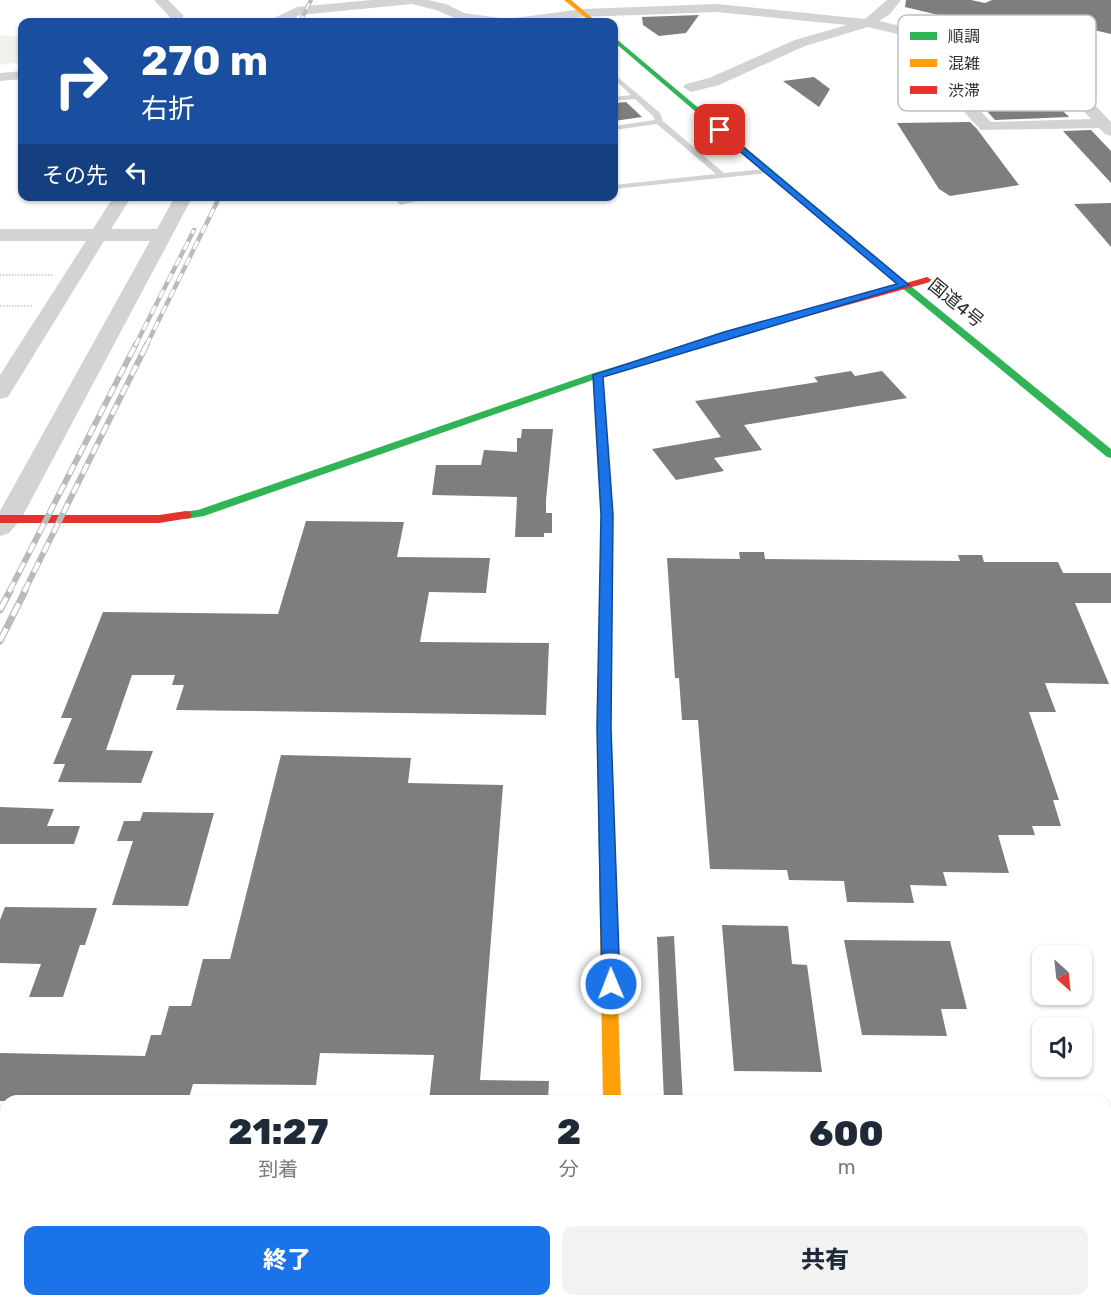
<!DOCTYPE html>
<html lang="ja">
<head>
<meta charset="utf-8">
<style>
	:root { --surface:#fff; --page:#f2f2f3; --text:#1f2937; --muted:#747a83; --accent:#1a73e8 }
	body { margin:0; font-family:Rubik,"Noto Sans JP",sans-serif; background:var(--page); color:var(--text); height:100vh; display:flex; flex-direction:column; font-size:22px; white-space:nowrap }
	* { box-sizing:border-box; margin:0 }
	p { font-size:20px; color:var(--muted) }
	.icon { flex:none; width:33px; height:33px; fill:none; stroke:currentColor; stroke-width:2; stroke-linecap:round; stroke-linejoin:round }
	.map { position:relative; flex:1; overflow:hidden }
	.side { position:absolute; left:0px; top:1095px; width:1112px; height:212px; display:flex; flex-direction:column; background:var(--surface); border-radius:18px 18px 0 0; box-shadow:0 2px 4px #0004 }
	.side>* { flex:none }
	.banner { position:absolute; left:18px; top:18px; width:600px; height:183px; border-radius:12px; box-shadow:0 2px 4px #0004; background:#1a4fa0; color:#fff; overflow:hidden }
	.needle { width:39px; rotate:153deg }
	.controls { position:absolute; left:1032px; top:945px; display:grid; gap:12px }
	.controls a { display:grid; place-items:center; width:60px; height:60px; border-radius:12px; background:var(--surface); box-shadow:0 2px 4px #0004; font-size:30px }
	.pin { position:absolute; display:grid; place-items:center; width:51px; height:51px; color:#fff; margin:-26px; border-radius:12px; box-shadow:0 3px 9px #0006 }
	.me { position:absolute; width:66px; margin:-33px; rotate:359deg; stroke-linejoin:round; filter:drop-shadow(0 0 4px #0008) }
	.turn { display:flex; align-items:center; gap:21px; height:126px; padding:0 24px; font-size:27px }
	.turn .icon { width:78px; height:78px; stroke-width:2.5 }
	.turn b { display:block; font-size:42px; line-height:51px }
	.then { display:flex; align-items:center; height:57px; padding:0 24px; background:#0003; gap:12px; font-size:22px }
	.eta { display:flex; justify-content:space-evenly; align-items:center; height:102px; text-align:center }
	.eta b { font-size:36px; font-weight:800; line-height:42px }
	.button { display:flex; gap:12px; margin-top:auto; padding:12px 24px }
	.button a { flex:1; height:69px; border-radius:12px; background:var(--accent); color:#fff; font-size:24px; font-weight:800; line-height:69px; text-align:center }
	.button a+a { background:var(--page); color:var(--text) }
	.map>svg:first-child { display:block }
</style>
</head>
<body>
<div class="map">
<svg width="1111" height="1306" viewBox="0 0 1111 1306">
	<rect width="100%" height="100%" fill="#fff"/>
	<polygon fill="#f0f3ec" points="0,35 22,37 22,62 0,65"/>
	<g fill="#7e7e7e">
		<polygon points="906,0 971,0 985,3 992,0 1111,0 1111,34 1072,25 1044,38 998,27 1001,30 905,7"/>
		<polygon points="699,15 686,33 659,36 643,25 642,17"/>
		<polygon points="1004,74 1040,74 1055,92 1044,92 1069,117 995,120 968,90 1015,88"/>
		<polygon points="814,77 830,89 819,107 783,81"/>
		<polygon points="626,102 642,117 614,121 614,103"/>
		<polygon points="970,122 977,129 1019,185 950,196 939,189 897,123"/>
		<polygon points="1091,130 1111,151 1111,183 1063,131"/>
		<polygon points="1111,203 1111,247 1074,204"/>
		<polygon points="851,371 855,376 882,371 907,398 744,425 762,450 714,458 724,471 676,480 652,449 721,437 695,401 818,382 814,377"/>
		<polygon points="522,429 553,429 546,500 546,513 552,513 552,533 544,533 544,537 515,537 517,497 432,495 436,465 481,465 484,450 517,452 517,438 521,438"/>
		<polygon points="306,521 404,522 397,557 490,558 486,593 429,592 420,642 549,643 546,715 176,710 184,685 172,685 175,675 132,675 106,750 153,751 141,783 58,782 65,764 53,764 72,718 61,718 103,612 278,614"/>
		<polygon points="739,552 764,552 765,559 960,561 958,555 982,555 984,562 1058,562 1063,573 1111,573 1111,603 1075,603 1109,684 1045,683 1056,712 1029,712 1059,800 1053,800 1061,826 1032,826 1035,835 998,835 1009,873 943,872 947,886 910,885 914,903 847,902 844,881 789,880 787,870 710,869 698,720 682,720 679,678 675,678 667,558 740,559"/>
		<polygon points="281,755 411,758 408,783 503,785 480,1080 549,1081 548,1101 429,1101 434,1055 320,1053 316,1085 193,1084 188,1101 0,1101 0,1053 145,1056 151,1035 161,1035 169,1006 191,1006 203,959 230,959"/>
		<polygon points="0,807 54,809 47,826 80,826 74,844 0,844"/>
		<polygon points="143,812 214,813 188,906 112,905 133,841 117,841 124,821 140,821"/>
		<polygon points="5,907 97,908 85,945 80,945 63,997 29,997 41,964 0,963 0,920"/>
		<polygon points="722,925 788,926 792,964 807,965 822,1072 734,1071"/>
		<polygon points="674,936 683,1101 664,1101 657,937"/>
		<polygon points="844,940 950,941 967,1009 941,1009 947,1036 862,1035"/>
	</g>
	<g fill="none" stroke-linecap="round" stroke-linejoin="round">
		<g stroke="#d3d3d3" stroke-width="2" stroke-dasharray="1.5 1.5" stroke-linecap="butt">
			<polyline points="0,275 52,275"/>
			<polyline points="0,306 32,306"/>
		</g>
		<g fill="#d3d3d3" fill-rule="evenodd">
			<polygon points="614,74 660,113 663,121 724,173 768,169 772,171 768,173 614,189 614,185 716,174 657,124 614,130 614,126 655,120 653,116 635,99 614,101 614,97 631,95 614,79"/>
			<polygon points="392,196 401,196 402,199 441,196 400,205"/>
		</g>
		<g fill="#d3d3d3" fill-rule="evenodd">
			<polygon points="154,0 168,0 183,15 183,22 171,22 169,16"/>
			<polygon points="371,0 428,0 446,4 464,13 500,18 507,22 461,21 436,10 412,4 300,15 287,22 266,22 297,7"/>
			<path d="M887,0H901L890,14L879,21L1055,63L1111,122V136L1105,134L1099,128L981,130C956,104 931,76 922,40L868,27L805,46L719,85L691,92L683,87L686,84L709,78L795,40L847,25L717,12L582,17L541,22H508L515,18L582,9L717,4L865,19ZM937,43L1045,69L1091,119L991,122C969,99 946,75 937,43Z"/>
			<polygon points="22,71 22,79 0,81 0,73"/>
			<polygon points="114,196 132,196 111,229 157,229 175,196 193,196 21,519 9,533 0,536 0,511 150,241 104,241 11,392 8,397 0,399 0,375 86,241 0,241 0,229 93,229"/>
		</g>
		<g fill="#30b455" fill-rule="evenodd">
			<polygon points="614,37 907,283 1111,449 1111,458 1107,457 901,287 614,42"/>
			<polygon points="787,316 792,319 790,321 603,377 613,515 611,728 616,929 614,934 608,936 602,934 600,929 597,728 601,515 593,380 204,516 186,519 180,515 182,512 198,510 594,373"/>
			<rect x="603" y="1300" width="20" height="6"/>
		</g>
		<g fill="#ff9f0a" fill-rule="evenodd">
			<polygon points="564,0 571,0 597,22 591,22"/>
			<polygon points="608,922 614,924 616,929 621,1101 603,1101 600,929 602,924"/>
		</g>
		<g fill="#e5322d" fill-rule="evenodd">
			<polygon points="927,277 932,280 930,282 790,321 782,319"/>
			<polygon points="186,511 190,512 192,515 190,518 159,523 0,523 0,515 159,515"/>
		</g>
		<g stroke="#bababa" stroke-width="4">
			<polyline id="rail-far3" points="300,22 311,0"/>
		</g>
		<g stroke="#bababa" stroke-width="4.5">
			<g id="rail-far2">
				<polyline points="135,346 194,230"/>
				<polyline points="146,346 220,196"/>
			</g>
		</g>
		<g stroke="#bababa" stroke-width="6">
			<g id="rail-far1">
				<polyline points="9,592 136,344"/>
				<polyline points="24,592 147,344"/>
			</g>
		</g>
		<g stroke="#bababa" stroke-width="7">
			<g id="rail">
				<polyline points="0,610 10,591"/>
				<polyline points="0,641 25,591"/>
			</g>
		</g>
		<use href="#rail-far3" stroke="#fff" stroke-width="2" stroke-dasharray="7" stroke-linecap="butt"/>
		<use href="#rail-far2" stroke="#fff" stroke-width="3" stroke-dasharray="9" stroke-linecap="butt"/>
		<use href="#rail-far1" stroke="#fff" stroke-width="4" stroke-dasharray="11" stroke-linecap="butt"/>
		<use href="#rail" stroke="#fff" stroke-width="4.5" stroke-dasharray="14" stroke-linecap="butt"/>
	</g>
	<polygon fill="#1a73e8" stroke="#114b97" stroke-width="1.5" points="720,128 909,285 603,377 613,515 611,728 620,984 617,989 611,992 605,989 602,984 597,728 601,515 593,375 724,332 897,284 717,132 716,130"/>
	<g text-anchor="middle" stroke-width="6" stroke-linejoin="round" paint-order="stroke">
		<g font-size="18" fill="#2e2e2e" stroke="#fff">
			<text transform="translate(956 303) rotate(39)" y="6">国道4号</text>
		</g>
	</g>
	<rect x="898" y="15" width="198" height="96" rx="9" fill="#fff" stroke="#c0c0c0" stroke-width="1.5"/>
	<rect x="910" y="32" width="27" height="8" fill="#30b455"/>
	<rect x="910" y="59" width="27" height="8" fill="#ff9f0a"/>
	<rect x="910" y="86" width="27" height="8" fill="#e5322d"/>
	<g font-size="16" fill="#2e2e2e">
		<text x="948" y="42">順調</text>
		<text x="948" y="69">混雑</text>
		<text x="948" y="96">渋滞</text>
	</g>
</svg>
<div class="controls">
<a><svg class="needle" viewBox="-14 -14 28 28"><path d="M0-13l5 13h-10z" fill="#e53935"/><path d="M0 13l5-13h-10z" fill="#747a83"/></svg></a>
<a><svg class="icon" aria-label="sound" viewBox="0 0 24 24"><path d="M4 9h4l5-4v14l-5-4H4zM17 9q2 3 0 6"/></svg></a>
</div>
<div class="pin" style="left:720px;top:130px;background:#d93025"><svg class="icon" aria-label="arrive" viewBox="0 0 24 24"><path d="M6 21V4h12l-3 4 3 4H6"/></svg></div>
<svg class="me" style="left:611px;top:984px" viewBox="-20 -20 40 40"><circle r="17" fill="#1a73e8" stroke="#fff" stroke-width="3"/><path d="M0-11L8 9 0 5-8 9z" fill="#fff"/></svg>
<div class="banner">
<div class="turn"><svg class="icon" aria-label="right" viewBox="0 0 24 24"><path d="M7 20v-9h11M14 6l5 5-5 5"/></svg><div><b>270 m</b>右折</div></div>
<div class="then">その先<svg class="icon" aria-label="left" viewBox="0 0 24 24"><path d="M17 20v-9H6M10 6l-5 5 5 5"/></svg></div>
</div>
<section class="side">
<div class="eta">
<div><b>21:27</b><p>到着</p></div>
<div><b>2</b><p>分</p></div>
<div><b>600</b><p>m</p></div>
</div>
<div class="button"><a>終了</a><a>共有</a></div>
</section>
</div>
</body>
</html>
